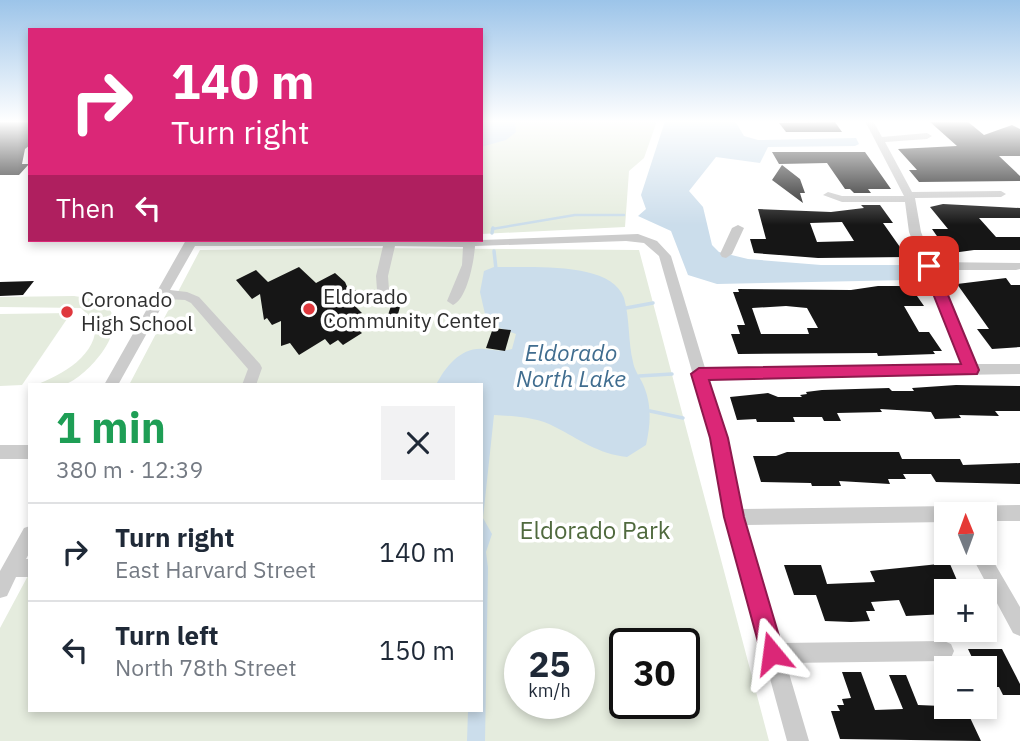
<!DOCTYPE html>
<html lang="en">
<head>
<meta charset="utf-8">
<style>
	:root { --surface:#fff; --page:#f2f2f3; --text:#1f2937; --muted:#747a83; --line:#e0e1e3 }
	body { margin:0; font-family:"IBM Plex Sans",sans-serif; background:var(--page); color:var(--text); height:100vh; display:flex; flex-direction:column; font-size:26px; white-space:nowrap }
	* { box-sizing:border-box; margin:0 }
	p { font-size:23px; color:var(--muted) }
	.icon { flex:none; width:38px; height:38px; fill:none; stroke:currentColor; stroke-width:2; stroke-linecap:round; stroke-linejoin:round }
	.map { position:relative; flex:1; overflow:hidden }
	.drawer { position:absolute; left:28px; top:383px; width:455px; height:329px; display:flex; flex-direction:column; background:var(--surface); border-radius:0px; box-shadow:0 4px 10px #0003 }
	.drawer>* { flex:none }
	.hud { position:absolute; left:28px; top:28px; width:455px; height:214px; border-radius:0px; box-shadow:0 4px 10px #0003; background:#db2777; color:#fff; overflow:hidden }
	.needle { width:46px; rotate:359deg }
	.buttons { position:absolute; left:934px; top:502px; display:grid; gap:14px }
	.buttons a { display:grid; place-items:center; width:63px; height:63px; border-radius:0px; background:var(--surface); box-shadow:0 4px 10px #0003; font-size:35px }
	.speed { position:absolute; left:504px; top:628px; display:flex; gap:14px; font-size:35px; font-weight:700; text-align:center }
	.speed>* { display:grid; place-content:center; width:91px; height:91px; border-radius:50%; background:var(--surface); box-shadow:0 4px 10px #0003; line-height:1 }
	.speed small { font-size:18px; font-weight:400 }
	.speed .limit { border:4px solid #111; border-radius:10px; background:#fff; color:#111 }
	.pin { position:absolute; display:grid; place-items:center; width:60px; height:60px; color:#fff; margin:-30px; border-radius:14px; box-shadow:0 4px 10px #0006 }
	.me { position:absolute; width:77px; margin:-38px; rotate:344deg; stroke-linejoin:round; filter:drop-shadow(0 0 5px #0008) }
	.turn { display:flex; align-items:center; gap:24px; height:147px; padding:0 28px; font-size:32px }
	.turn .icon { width:91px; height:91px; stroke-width:2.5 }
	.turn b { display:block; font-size:49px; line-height:60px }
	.then { display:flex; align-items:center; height:66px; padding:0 28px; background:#0003; gap:14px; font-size:26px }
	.round { display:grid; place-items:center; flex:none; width:74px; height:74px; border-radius:0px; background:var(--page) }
	.head { display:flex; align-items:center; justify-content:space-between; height:119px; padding:0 28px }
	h1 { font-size:42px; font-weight:700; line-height:52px; color:#1e9e55 }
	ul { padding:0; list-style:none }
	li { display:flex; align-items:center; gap:21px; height:98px; padding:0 28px; border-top:2px solid var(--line) }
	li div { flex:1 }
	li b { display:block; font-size:26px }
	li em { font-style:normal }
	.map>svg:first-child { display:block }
</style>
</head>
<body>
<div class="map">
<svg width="1020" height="741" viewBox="0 0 1020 741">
	<rect width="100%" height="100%" fill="#fff"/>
	<g fill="#e5ecde" fill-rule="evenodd">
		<polygon points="481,121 657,121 644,158 629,171 625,227 481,234"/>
		<path d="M358,248L639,250L769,741H0V628L30,572V710H481V385H129L200,250ZM520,644H579V704H520ZM625,644H684V704H625Z"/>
		<path d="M74,296C87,298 100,299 109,309C129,331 84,380 63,385C54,387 43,385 35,385C61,376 100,354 95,322L81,308L0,307V297Z"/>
		<polygon points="71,313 22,385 0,386 0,314"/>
	</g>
	<g fill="#cbddeb">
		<polygon points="481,121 515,121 516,132 506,140 481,147"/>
		<polygon points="665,121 735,121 744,136 758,140 856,138 859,144 855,146 768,147 760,163 716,157 689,191 703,207 712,245 719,252 748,259 821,265 901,265 916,273 910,280 717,284 688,275 671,231 638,216 646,209 641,195"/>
		<path d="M494,267C527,268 611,260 624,298C630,319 628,342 633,362C634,369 639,376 642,382C652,403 651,422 646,445L627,457C598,454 579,439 555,427C537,417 514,416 494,415L483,518L492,534L486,552L488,568L485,741H467L468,711L481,710V385H436C446,366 461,347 484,349C495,350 502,352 512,349L516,334L487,323L480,292L484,271Z"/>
	</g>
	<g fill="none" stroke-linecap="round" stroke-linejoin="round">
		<polyline stroke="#cbddeb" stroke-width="2.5" points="492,229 575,215 624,215"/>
		<g stroke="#cbddeb" stroke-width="3.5">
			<polyline points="492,233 493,228"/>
			<polyline points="494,251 496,269"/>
			<polyline points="626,308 653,303"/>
			<polyline points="639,376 672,374"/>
			<polyline points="650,411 683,418"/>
		</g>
	</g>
	<g fill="#161616" fill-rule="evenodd">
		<polygon points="0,121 30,121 30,145 25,149 22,164 29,164 19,175 0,175"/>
		<polygon points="929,121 967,121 984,135 1012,125 1020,129 1020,156 999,156 1020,176 1020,181 919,182 909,170 917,170 898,149 957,146"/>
		<polygon points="835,122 842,132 786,132 779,123"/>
		<polygon points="772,152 865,152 891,189 868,189 871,193 854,193 850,189 845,189 827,163 779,164"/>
		<polygon points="782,165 800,179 805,193 800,193 803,203 772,180"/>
		<polygon points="943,204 1020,208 1020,218 979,218 996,237 1020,237 1020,250 974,250 945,254 933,239 939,239 932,229 948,229 930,207"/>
		<path d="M861,205H880L893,223H883L907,257L818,258L754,253L750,239H766L758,209L831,212L864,208ZM842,222L854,241L817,242L810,223Z"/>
		<polygon points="299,267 316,283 335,273 345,282 349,291 357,290 358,298 351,302 362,313 356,316 365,324 357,329 362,333 343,345 338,340 330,345 325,339 299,355 290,343 281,346 281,321 272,325 267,318 264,320 260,294 252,299 236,280 256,270 268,282"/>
		<polygon points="1006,278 1011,285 1020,285 1020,347 992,349 977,329 989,329 957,284"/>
		<polygon points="34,281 23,295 0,296 0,282"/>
		<path d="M878,286H910L924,306H904L919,332H929L942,351H933L935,354L878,356L877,353L738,354L731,334H740L737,325H745L733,292H739L738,289L851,290ZM786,306L807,308L818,328H807L809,334H761L752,308Z"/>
		<polygon points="391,306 400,307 394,328 384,327"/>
		<polygon points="493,328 511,330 505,351 486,348"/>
		<polygon points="956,385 1020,386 1020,411 995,411 999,416 959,415 961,418 935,419 931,412 880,409 882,412 837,413 841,421 824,421 822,417 793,417 795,422 757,422 756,419 737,420 730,397 768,393 778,397 802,397 800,395 807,394 806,392 822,390 889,388 892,391 914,391 912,388"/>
		<polygon points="787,452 899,452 902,459 960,459 963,465 1020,463 1020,484 936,482 931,474 903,474 906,479 888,479 890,484 839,481 841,486 812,486 811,483 761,482 753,456 776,456"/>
		<polygon points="939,564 950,564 962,592 947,592 947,614 906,616 899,600 871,602 875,611 866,611 870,621 851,622 825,621 816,595 794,595 784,565 821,565 827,584 875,582 870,571"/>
		<polygon points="968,649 1002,649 1020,684 1020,695 1003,695 999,687 985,687 985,668 977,668"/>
		<polygon points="842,672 861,672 875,710 903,709 889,675 906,675 918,705 965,707 981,741 840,739 831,711 840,711 837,705 844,705 842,699 851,698"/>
	</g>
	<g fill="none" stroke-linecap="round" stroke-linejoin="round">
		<g fill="#ccc" fill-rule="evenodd">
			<path d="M865,121H873L882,137L927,133L932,136L927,139L885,142L912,192L1001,191L1006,194L1001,197L915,198L921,232L933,262L1020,263V269L1016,270H936L976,364H1020V374L709,379L727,438L741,509L1020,505V521H985V514H947V522L745,525L780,643L944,641L951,644L954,651L951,658L944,661L786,663L809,741H787L726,517L711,438L659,256L644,243L626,241L475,246C474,262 467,299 453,305L447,301L462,265L463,247L395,246L388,276L389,290L383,294L377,290L376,276L383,246H195L170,290L187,292L199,297L260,364L262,368L256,385H242L248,369L191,303L185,300L166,299L118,385H104L186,240H481L638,234L657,241L671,256L705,368L962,364L909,232L905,202H842L823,195L828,192L842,196H904Z"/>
			<polygon points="738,225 744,228 732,254 726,258 722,257 720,254 732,228"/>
			<rect x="0" y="445" width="30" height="14"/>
			<polygon points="30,526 30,552 26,559 30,559 30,577 16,577 7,596 0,598 0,571 24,528"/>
			<polygon points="985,547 1020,607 1020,636 1013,633 970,553 985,553"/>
		</g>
	</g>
	<linearGradient id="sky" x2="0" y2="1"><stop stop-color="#9cc4e9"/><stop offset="0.54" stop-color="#fff"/><stop offset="1" stop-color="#fff" stop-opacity="0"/></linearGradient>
	<rect width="1020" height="225" fill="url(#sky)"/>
	<polygon fill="#db2777" stroke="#8e194d" stroke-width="2" points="929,262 936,266 979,370 977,374 709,380 728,438 744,517 784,653 780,661 772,665 764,661 761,653 724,517 710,438 691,374 699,368 961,364 922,266"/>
	<g fill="#df383d" stroke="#fff" stroke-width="2.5">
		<circle cx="309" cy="309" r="7"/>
		<circle cx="67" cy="312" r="7"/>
	</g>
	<g text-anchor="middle" stroke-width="7" stroke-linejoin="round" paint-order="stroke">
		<g font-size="21" fill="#2f2f2f" stroke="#fff" text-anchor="start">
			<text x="323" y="304">Eldorado<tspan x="323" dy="24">Community Center</tspan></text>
			<text x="81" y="307">Coronado<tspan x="81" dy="24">High School</tspan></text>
		</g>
		<g font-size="23" font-style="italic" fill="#406d8f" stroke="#fff">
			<text x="571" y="361">Eldorado<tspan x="571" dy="26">North Lake</tspan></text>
		</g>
		<g font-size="24" fill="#506a3e" stroke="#fff">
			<text x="595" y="539">Eldorado Park</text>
		</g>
	</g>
</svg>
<div class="buttons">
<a><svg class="needle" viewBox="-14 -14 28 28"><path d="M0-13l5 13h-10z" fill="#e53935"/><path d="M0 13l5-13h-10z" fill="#747a83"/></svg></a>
<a>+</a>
<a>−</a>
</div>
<div class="speed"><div>25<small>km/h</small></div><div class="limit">30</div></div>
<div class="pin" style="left:929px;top:266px;background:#d93025"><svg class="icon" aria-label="arrive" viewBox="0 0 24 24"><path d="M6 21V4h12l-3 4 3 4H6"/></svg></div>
<svg class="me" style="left:772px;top:653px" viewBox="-20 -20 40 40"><path d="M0-17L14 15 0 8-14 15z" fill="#db2777" stroke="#fff" stroke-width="4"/></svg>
<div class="hud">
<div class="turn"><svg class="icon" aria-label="right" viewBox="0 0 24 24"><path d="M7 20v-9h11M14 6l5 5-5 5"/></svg><div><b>140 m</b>Turn right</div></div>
<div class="then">Then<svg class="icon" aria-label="left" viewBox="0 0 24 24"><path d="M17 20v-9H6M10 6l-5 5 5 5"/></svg></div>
</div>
<section class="drawer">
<div class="head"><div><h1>1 min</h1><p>380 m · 12:39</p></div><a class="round"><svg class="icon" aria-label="close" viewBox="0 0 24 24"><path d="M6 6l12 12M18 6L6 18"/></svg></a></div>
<ul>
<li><svg class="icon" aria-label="right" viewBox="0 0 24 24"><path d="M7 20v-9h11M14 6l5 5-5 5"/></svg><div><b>Turn right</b><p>East Harvard Street</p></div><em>140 m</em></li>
<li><svg class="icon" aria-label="left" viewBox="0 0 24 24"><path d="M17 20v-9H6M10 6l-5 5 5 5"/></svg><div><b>Turn left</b><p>North 78th Street</p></div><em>150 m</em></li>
</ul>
</section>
</div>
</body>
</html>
